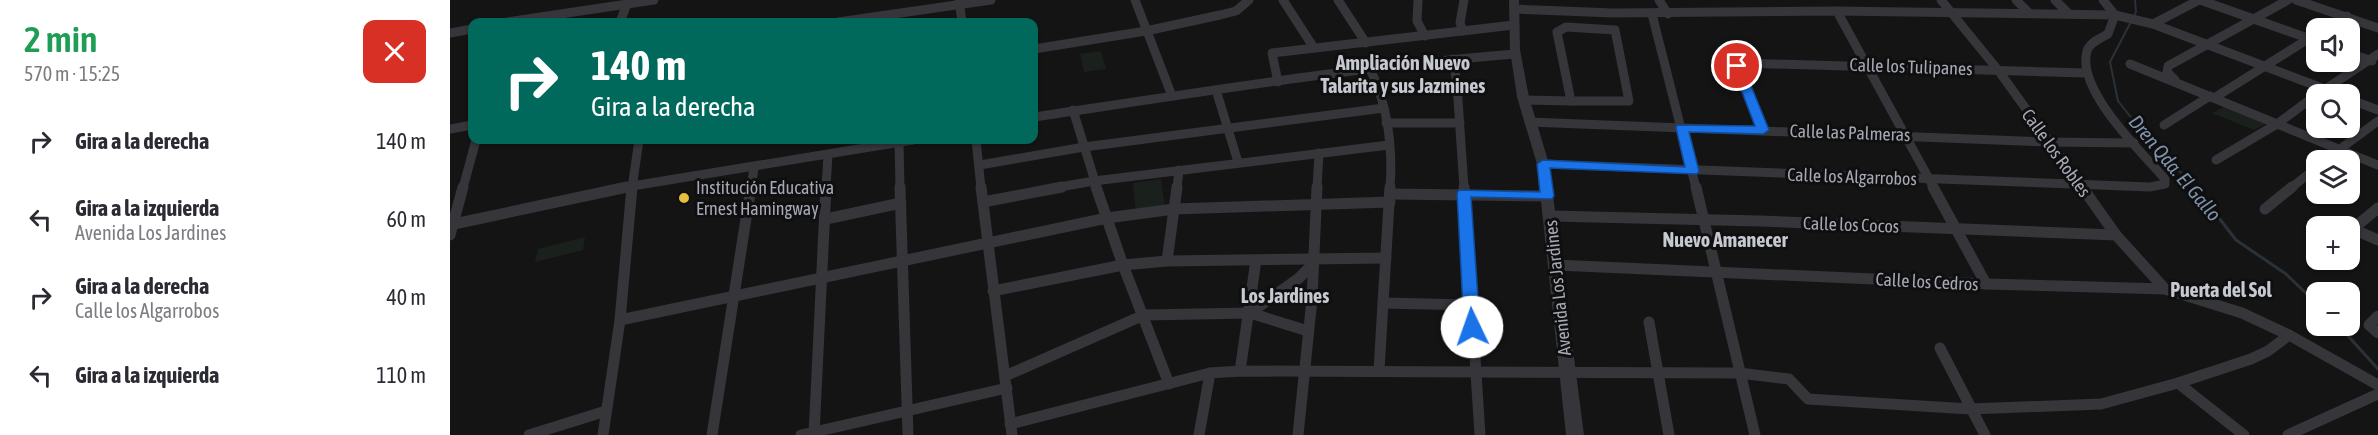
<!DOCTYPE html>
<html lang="es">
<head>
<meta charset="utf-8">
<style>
	:root { --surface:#fff; --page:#f7f7f7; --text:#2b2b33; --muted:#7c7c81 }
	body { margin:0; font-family:"Asap Condensed",sans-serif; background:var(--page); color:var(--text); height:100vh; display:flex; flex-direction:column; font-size:22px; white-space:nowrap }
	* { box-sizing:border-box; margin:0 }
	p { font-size:20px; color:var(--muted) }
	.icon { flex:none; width:33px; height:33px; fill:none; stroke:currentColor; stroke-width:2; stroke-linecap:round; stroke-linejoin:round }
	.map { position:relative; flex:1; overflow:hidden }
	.side { display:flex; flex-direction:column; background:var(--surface); width:450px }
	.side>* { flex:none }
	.banner { position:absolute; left:18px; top:18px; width:570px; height:126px; border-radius:12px; box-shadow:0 2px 4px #0004; background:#00695c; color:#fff; overflow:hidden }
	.tools { position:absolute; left:1856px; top:18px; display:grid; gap:12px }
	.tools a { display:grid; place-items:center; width:54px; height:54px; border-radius:12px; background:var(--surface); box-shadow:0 2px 4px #0004; font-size:30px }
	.pin { position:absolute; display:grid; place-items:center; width:51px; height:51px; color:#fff; margin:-26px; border:3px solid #fff; border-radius:50%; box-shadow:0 2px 6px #0007 }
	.me { position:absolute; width:66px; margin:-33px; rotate:357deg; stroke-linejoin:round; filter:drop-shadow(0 0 4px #0008) }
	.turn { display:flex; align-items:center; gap:21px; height:126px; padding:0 24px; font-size:27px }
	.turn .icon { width:78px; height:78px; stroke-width:2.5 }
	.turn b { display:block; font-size:42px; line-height:51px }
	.round { display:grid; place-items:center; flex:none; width:63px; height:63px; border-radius:12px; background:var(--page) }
	.headline { display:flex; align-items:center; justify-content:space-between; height:102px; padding:0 24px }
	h1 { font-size:36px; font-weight:600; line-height:45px; color:#1e9e55 }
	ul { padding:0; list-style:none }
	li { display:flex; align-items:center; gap:18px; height:78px; padding:0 24px }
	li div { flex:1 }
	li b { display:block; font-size:22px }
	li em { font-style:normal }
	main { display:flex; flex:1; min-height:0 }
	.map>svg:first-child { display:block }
</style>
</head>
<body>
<main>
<section class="side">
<div class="headline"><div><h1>2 min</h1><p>570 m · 15:25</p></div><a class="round" style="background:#d93025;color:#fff"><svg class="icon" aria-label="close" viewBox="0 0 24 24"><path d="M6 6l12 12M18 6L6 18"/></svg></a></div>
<ul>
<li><svg class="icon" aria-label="right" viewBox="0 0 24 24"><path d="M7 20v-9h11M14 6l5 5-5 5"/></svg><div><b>Gira a la derecha</b></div><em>140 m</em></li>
<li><svg class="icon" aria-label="left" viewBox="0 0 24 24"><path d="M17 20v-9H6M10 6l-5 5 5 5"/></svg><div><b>Gira a la izquierda</b><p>Avenida Los Jardines</p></div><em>60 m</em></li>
<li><svg class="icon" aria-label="right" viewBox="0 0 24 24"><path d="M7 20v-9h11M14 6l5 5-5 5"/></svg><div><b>Gira a la derecha</b><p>Calle los Algarrobos</p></div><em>40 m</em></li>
<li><svg class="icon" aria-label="left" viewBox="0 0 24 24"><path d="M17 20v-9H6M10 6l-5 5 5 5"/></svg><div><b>Gira a la izquierda</b></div><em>110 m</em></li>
</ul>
</section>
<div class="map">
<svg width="1928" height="435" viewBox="0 0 1928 435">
	<rect width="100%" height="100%" fill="#141415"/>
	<g fill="#1a201c">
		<polygon points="651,51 656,69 634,72 630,54"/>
		<polygon points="1775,106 1817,123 1804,130 1762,113"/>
		<polygon points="711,179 715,208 686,213 683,183"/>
		<polygon points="135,237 133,250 85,262 88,249"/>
	</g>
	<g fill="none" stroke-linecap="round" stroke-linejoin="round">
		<polyline stroke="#2b3138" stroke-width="2" points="1685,0 1686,12 1660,62 1668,101 1699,140 1746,188"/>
		<g stroke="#2b3138" stroke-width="3">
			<polyline points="1745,187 1786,240 1836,274 1866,303"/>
			<polyline points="1889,326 1928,369"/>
		</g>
		<g stroke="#35353a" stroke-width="9">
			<polyline points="509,0 512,22"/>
			<polyline points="685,0 722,96"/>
			<polyline points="833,0 864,48"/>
			<polyline points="888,0 916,43"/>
			<polyline points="968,0 967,21 975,36"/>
			<polyline points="1209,0 1218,14"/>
			<polyline points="1491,0 1548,70 1633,188"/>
			<polyline points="1566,0 1578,12"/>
			<polyline points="1605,0 1618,13"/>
			<polyline points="1653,0 1665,15"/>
			<polyline points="1750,0 1866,41"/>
			<polyline points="1846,0 1928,28"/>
			<polyline points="1064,9 1163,13 1386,11 1665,15 1703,24 1888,94"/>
			<polyline points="1202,14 1246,188"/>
			<polyline points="1389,15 1484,188"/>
			<polyline points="57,22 204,0"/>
			<polyline points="170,22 177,4"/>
			<polyline points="388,22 541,0"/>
			<polyline points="1703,24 1749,0"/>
			<polygon points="1116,27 1165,30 1179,101 1121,101 1107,32"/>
			<polyline points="1876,28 1897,16"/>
			<polyline points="1013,31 1010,23 1014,0"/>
			<polyline points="0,33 22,29"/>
			<polyline points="584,49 696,31 770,15 786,11 799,0"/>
			<polyline points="1899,53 1922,61"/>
			<polyline points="1003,59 1007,85 1014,188"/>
			<polyline points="1680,64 1928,165"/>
			<path d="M921,71C938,106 943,149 940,188"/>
			<polyline points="1725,80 1717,72 1718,66 1838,0"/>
			<polyline points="828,82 822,53 1064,25"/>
			<polyline points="766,90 788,162"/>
			<polyline points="1871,92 1928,54"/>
			<polyline points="1764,98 1863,36"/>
			<polyline points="1899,99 1928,110"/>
			<polyline points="1073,100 1121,101"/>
			<polyline points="623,110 647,188"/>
			<path d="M584,117C744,93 904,67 1065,54"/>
			<polyline points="1079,122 1597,142 1684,143"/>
			<polyline points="936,123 1010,123"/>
			<polyline points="1714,125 1760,96"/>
			<polyline points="0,129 22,125"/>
			<polyline points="1313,130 1287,66 1290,63 1636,73"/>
			<polyline points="526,140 531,188"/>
			<polyline points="449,142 450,188"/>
			<polyline points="1766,160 1827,124 1866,95"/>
			<polyline points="1875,160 1928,121"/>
			<path d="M1093,164L1700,187L1715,184V179C1691,151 1626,90 1637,51C1639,43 1651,38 1658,34L1665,15"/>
			<polyline points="530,165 634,147 934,108"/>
			<polyline points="13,188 26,140"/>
			<polyline points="170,188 463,140"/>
			<polyline points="182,188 189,140"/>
			<polyline points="301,188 304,168"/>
			<polyline points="376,188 378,155"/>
			<polyline points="604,188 644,181 939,145"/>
			<polyline points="727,188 729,170"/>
			<polyline points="867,188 869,153"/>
			<polyline points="1841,188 1866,168"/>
		</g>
		<g stroke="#35353a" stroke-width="11">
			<polyline points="450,187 458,435"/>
			<polyline points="531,187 562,435"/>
			<polyline points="646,187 673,265 719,384"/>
			<polyline points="1014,187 1030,435"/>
			<polyline points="1246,187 1305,435"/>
			<polyline points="1483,187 1536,284"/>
			<polyline points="1632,187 1666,235 1715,289"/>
			<polyline points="940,194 1098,196"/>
			<polyline points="533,202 612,187"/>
			<polyline points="1815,209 1842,187"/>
			<polyline points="1101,216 1310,221 1666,235"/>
			<polyline points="376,219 451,203"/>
			<polyline points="4,224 177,187"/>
			<polyline points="1903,229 1928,240"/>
			<polyline points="1899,232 1928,208"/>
			<polyline points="0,235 13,187"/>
			<polyline points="717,261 727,187"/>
			<polyline points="1106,265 1536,284 1715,289 1792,313 1839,335 1928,385"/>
			<polyline points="543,291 673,265 717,261 936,258"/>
			<polyline points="933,303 1021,305"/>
			<polyline points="800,313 849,278 864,263"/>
			<polyline points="1928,316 1919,325 1928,333"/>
			<polyline points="170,320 657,218 724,209 940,202"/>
			<polyline points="1199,322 1219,435"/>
			<polyline points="1490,348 1535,435"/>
			<polyline points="929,370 940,187"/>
			<polyline points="790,371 806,260"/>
			<polyline points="555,376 694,315 800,313 858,331"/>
			<polyline points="1728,383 1794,435"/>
			<polyline points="560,424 760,373 790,371 1289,373 1339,379 1358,399 1520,409 1651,404 1728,383 1801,359 1818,351 1839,335"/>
			<polyline points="79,435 156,411"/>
			<polyline points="153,435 170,320 182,187"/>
			<polyline points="262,435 301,187"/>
			<polyline points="351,435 557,388"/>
			<polyline points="364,435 376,187"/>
			<polyline points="749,435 760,373"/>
			<polyline points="848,435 862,299 867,187"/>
			<polyline points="1838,435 1928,394"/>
		</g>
		<polygon fill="#35353a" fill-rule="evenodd" points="1059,0 1069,0 1070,50 1079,97 1099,164 1134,435 1116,435 1087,164 1067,97 1060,50"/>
	</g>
	<polygon fill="#1a73e8" stroke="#114b97" stroke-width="1.5" points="1287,63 1293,66 1319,130 1313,134 1239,132 1249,171 1247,174 1100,168 1104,196 1102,199 1021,197 1030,327 1027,330 1016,330 1014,327 1007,193 1009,190 1090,192 1087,164 1093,160 1235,167 1226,128 1227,125 1305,126 1282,66"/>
	<circle fill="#e4be3c" stroke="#0f0f10" stroke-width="2" cx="234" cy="198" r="6"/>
	<g text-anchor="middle" stroke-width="6" stroke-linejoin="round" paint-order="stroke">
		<g font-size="18" fill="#a6a9b5" stroke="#0f0f10">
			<text transform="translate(1461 67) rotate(2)" y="6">Calle los Tulipanes</text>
			<text transform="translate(1400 133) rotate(2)" y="6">Calle las Palmeras</text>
			<text transform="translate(1606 153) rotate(54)" y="6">Calle los Robles</text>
			<text transform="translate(1402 177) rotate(2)" y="6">Calle los Algarrobos</text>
			<text transform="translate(1401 225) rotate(2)" y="6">Calle los Cocos</text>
			<text transform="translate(1477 282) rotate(3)" y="6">Calle los Cedros</text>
			<text transform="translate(1108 288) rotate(-96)" y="6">Avenida Los Jardines</text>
		</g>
		<g font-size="18" fill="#a6a9b5" stroke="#0f0f10" text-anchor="start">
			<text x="246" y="194">Institución Educativa<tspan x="246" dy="21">Ernest Hamingway</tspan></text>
		</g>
		<g font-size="20" font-weight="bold" fill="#c7c9d1" stroke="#0f0f10">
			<text x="953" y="70">Ampliación Nuevo<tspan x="953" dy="23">Talarita y sus Jazmines</tspan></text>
			<text x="1275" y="247">Nuevo Amanecer</text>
			<text x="1771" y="297">Puerta del Sol</text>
			<text x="835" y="303">Los Jardines</text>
		</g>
		<g font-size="20" font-style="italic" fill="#7f93ad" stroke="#0f0f10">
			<text transform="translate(1725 168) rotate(50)" y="7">Dren Qda. El Gallo</text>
		</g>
	</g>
</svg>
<div class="tools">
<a><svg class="icon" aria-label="sound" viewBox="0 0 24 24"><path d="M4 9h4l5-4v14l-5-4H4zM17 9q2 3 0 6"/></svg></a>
<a><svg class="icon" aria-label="search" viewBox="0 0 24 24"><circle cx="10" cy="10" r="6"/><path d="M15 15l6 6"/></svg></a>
<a><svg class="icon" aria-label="layers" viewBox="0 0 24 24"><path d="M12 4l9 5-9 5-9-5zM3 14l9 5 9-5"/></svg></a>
<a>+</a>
<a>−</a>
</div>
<div class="pin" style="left:1287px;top:66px;background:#d93025"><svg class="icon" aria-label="arrive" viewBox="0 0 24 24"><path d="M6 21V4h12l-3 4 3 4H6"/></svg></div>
<svg class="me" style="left:1022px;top:327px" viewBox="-20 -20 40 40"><circle r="19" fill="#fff"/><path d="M0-13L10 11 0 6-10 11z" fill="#1a73e8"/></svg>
<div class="banner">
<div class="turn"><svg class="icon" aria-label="right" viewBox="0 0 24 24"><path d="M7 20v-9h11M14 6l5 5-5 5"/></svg><div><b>140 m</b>Gira a la derecha</div></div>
</div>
</div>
</main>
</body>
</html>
